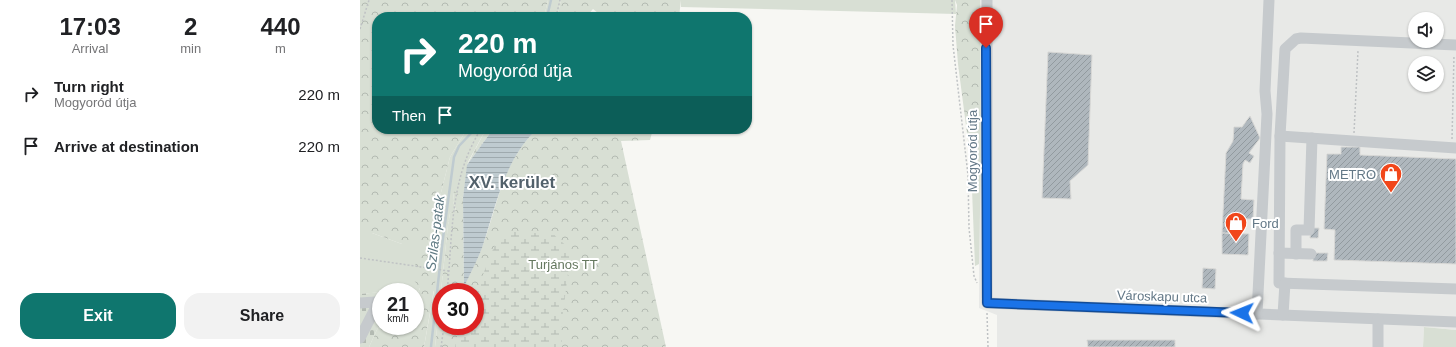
<!DOCTYPE html>
<html lang="en">
<head>
<meta charset="utf-8">
<style>
	:root { --surface:#fff; --page:#f2f2f2; --text:#202124; --muted:#757577; --accent:#0f766e }
	body { margin:0; font-family:Arial,sans-serif; background:var(--page); color:var(--text); height:100vh; display:flex; flex-direction:column; font-size:15px; white-space:nowrap }
	* { box-sizing:border-box; margin:0 }
	p { font-size:13px; color:var(--muted) }
	.icon { flex:none; width:22px; height:22px; fill:none; stroke:currentColor; stroke-width:2; stroke-linecap:round; stroke-linejoin:round }
	.map { position:relative; flex:1; overflow:hidden }
	.drawer { display:flex; flex-direction:column; background:var(--surface); width:360px }
	.drawer>* { flex:none }
	.banner { position:absolute; left:12px; top:12px; width:380px; height:122px; border-radius:16px; box-shadow:0 1px 3px #0004; background:#0f766e; color:#fff; overflow:hidden }
	.tools { position:absolute; left:1048px; top:12px; display:grid; gap:8px }
	.tools a { display:grid; place-items:center; width:36px; height:36px; border-radius:50%; background:var(--surface); box-shadow:0 1px 3px #0004; font-size:20px }
	.speed { position:absolute; left:12px; top:283px; display:flex; gap:8px; font-size:20px; font-weight:700; text-align:center }
	.speed>* { display:grid; place-content:center; width:52px; height:52px; border-radius:50%; background:var(--surface); box-shadow:0 1px 3px #0004; line-height:1 }
	.speed small { font-size:10px; font-weight:400 }
	.speed .limit { border:6px solid #d22; background:#fff; color:#111 }
	.pin { position:absolute; display:grid; place-items:center; width:34px; height:34px; color:#fff; margin:-41px -17px; border-radius:50% 50% 50% 0; rotate:-45deg; box-shadow:0 0 4px #0007 }
	.pin .icon { rotate:45deg }
	.me { position:absolute; width:44px; margin:-22px; rotate:272deg; stroke-linejoin:round; filter:drop-shadow(0 0 3px #0008) }
	.turn { display:flex; align-items:center; gap:14px; height:84px; padding:0 20px; font-size:18px }
	.turn .icon { width:52px; height:52px; stroke-width:2.5 }
	.turn b { display:block; font-size:28px; line-height:34px }
	.then { display:flex; align-items:center; height:38px; padding:0 20px; background:#0003; gap:8px; font-size:15px }
	.eta { display:flex; justify-content:space-evenly; align-items:center; height:68px; text-align:center }
	.eta b { font-size:24px; font-weight:700; line-height:28px }
	.primary-button { display:flex; gap:8px; margin-top:auto; padding:8px 20px }
	.primary-button a { flex:1; height:46px; border-radius:16px; background:var(--accent); color:#fff; font-size:16px; font-weight:700; line-height:46px; text-align:center }
	.primary-button a+a { background:var(--page); color:var(--text) }
	ul { padding:0; list-style:none }
	li { display:flex; align-items:center; gap:12px; height:52px; padding:0 20px }
	li div { flex:1 }
	li b { display:block; font-size:15px }
	li em { font-style:normal }
	main { display:flex; flex:1; min-height:0 }
	.map>svg:first-child { display:block }
</style>
</head>
<body>
<main>
<section class="drawer">
<div class="eta">
<div><b>17:03</b><p>Arrival</p></div>
<div><b>2</b><p>min</p></div>
<div><b>440</b><p>m</p></div>
</div>
<ul>
<li><svg class="icon" aria-label="right" viewBox="0 0 24 24"><path d="M7 20v-9h11M14 6l5 5-5 5"/></svg><div><b>Turn right</b><p>Mogyoród útja</p></div><em>220 m</em></li>
<li><svg class="icon" aria-label="arrive" viewBox="0 0 24 24"><path d="M6 21V4h12l-3 4 3 4H6"/></svg><div><b>Arrive at destination</b></div><em>220 m</em></li>
</ul>
<div class="primary-button"><a>Exit</a><a>Share</a></div>
</section>
<div class="map">
<svg width="1096" height="347" viewBox="0 0 1096 347">
	<defs>
		<pattern id="forest-crowns" width="20" height="18" patternUnits="userSpaceOnUse"><rect width="20" height="18" fill="#d8dfd4"/><path d="M2 6a3 3 0 1 1 6 0M12 15a3 3 0 1 1 6 0" fill="none" stroke="#b3bab2"/></pattern>
		<pattern id="wetland-marsh" width="20" height="14" patternUnits="userSpaceOnUse"><rect width="20" height="14" fill="#d8dfd4"/><path d="M1 5h8M5 5V1M11 12h8M15 12V8" fill="none" stroke="#b3bab2"/></pattern>
		<pattern id="cemetery-stones" width="16" height="16" patternUnits="userSpaceOnUse"><rect width="16" height="16" fill="#d8dfd4"/><path d="M2 7V4a2 2 0 0 1 4 0v3zM10 15v-3a2 2 0 0 1 4 0v3z" fill="#b3bab2"/></pattern>
		<pattern id="water-rules" width="6" height="5" patternUnits="userSpaceOnUse"><rect width="6" height="5" fill="#bfcbd0"/><path d="M0 2.5h6" fill="none" stroke="#9faaae"/></pattern>
		<pattern id="building-hatch" width="6" height="6" patternUnits="userSpaceOnUse"><rect width="6" height="6" fill="#afb7bd"/><path d="M-1 1l2-2M0 6l6-6M5 7l2-2" fill="none" stroke="#929a9f"/></pattern>
	</defs>
	<rect width="100%" height="100%" fill="#f7f7f3"/>
	<path fill="#e8e9e7" fill-rule="evenodd" d="M620,0H1096V330L1064,327L1063,347H637V315L619,308ZM1055,19H1077V41H1055ZM1055,63H1077V85H1055Z"/>
	<g fill="#d8dfd4">
		<polygon points="188,0 201,0 197,17 184,17"/>
		<polygon points="321,0 595,0 596,14 321,7"/>
		<polygon points="107,129 126,129 108,162 103,198 94,192 93,201 96,211 90,213 88,225 75,347 64,347 74,291 60,288 57,295 55,292 50,292 34,284 35,291 0,294 0,233 12,233 42,244 68,244 90,157"/>
		<polygon points="621,158 619,264 615,266 611,164"/>
		<polygon points="1064,327 1096,330 1096,347 1063,347"/>
	</g>
	<g fill="url(#forest-crowns)" fill-rule="evenodd">
		<polygon points="0,0 188,0 184,17 17,17 17,129 107,129 90,157 68,244 74,245 79,260 64,347 9,347 21,321 21,326 55,326 55,294 57,295 60,288 49,274 68,245 42,244 12,233 0,233"/>
		<polygon points="201,0 321,0 319,17 243,17 233,9 226,17 197,17"/>
		<polygon points="595,0 620,0 621,158 611,164 598,64 595,26 597,5"/>
		<path d="M177,129H293L290,140L261,141L306,347H75L88,225L90,213L96,210L93,201L94,191L103,198L104,286C110,274 116,262 121,250C138,206 141,163 177,129ZM81,292H115V326H81Z"/>
	</g>
	<g fill="url(#wetland-marsh)">
		<polygon points="126,129 133,129 107,165"/>
		<polygon points="154,232 193,234 211,250 201,328 202,347 95,347 99,326 115,326 115,295 137,239"/>
	</g>
	<polygon fill="url(#cemetery-stones)" points="21,292 21,321 9,347 0,347 0,294"/>
	<path fill="url(#water-rules)" d="M133,129H177C144,160 136,206 122,248C117,261 110,274 104,287L103,198L107,165Z"/>
	<g fill="none" stroke-linecap="round" stroke-linejoin="round">
		<g stroke="#bfcbd0" stroke-width="2.5">
			<polyline points="187,17 191,0"/>
			<polyline points="71,347 83,238 94,157 99,146 115,129"/>
		</g>
	</g>
	<g fill="url(#building-hatch)" stroke="#d8d8d6">
		<polygon points="688,52 732,55 728,165 710,181 711,199 682,198"/>
		<polygon points="890,116 900,138 889,153 894,156 890,163 885,160 883,164 881,199 894,200 893,219 881,219 881,234 862,233 866,153 873,141 874,127 882,127"/>
		<polygon points="981,147 1000,147 1000,155 1096,159 1096,264 974,260 975,230 964,229 967,154 981,154"/>
		<polygon points="951,228 959,228 958,238 950,238"/>
		<polygon points="862,233 889,234 888,255 862,254"/>
		<polygon points="953,253 968,253 967,261 953,261"/>
		<polygon points="843,268 856,269 855,289 842,288"/>
		<polygon points="727,340 815,340 815,347 728,347"/>
	</g>
	<g fill="none" stroke-linecap="round" stroke-linejoin="round">
		<g stroke="#bfc2c4" stroke-width="1.5" stroke-dasharray="2 2" stroke-linecap="butt">
			<polyline points="592,0 593,45 608,175 609,228 614,276 617,283"/>
			<polyline points="196,17 200,0"/>
			<polyline points="0,29 9,0"/>
			<polyline points="994,133 998,51"/>
			<polyline points="1092,139 1094,55"/>
			<polyline points="0,258 89,271"/>
			<path d="M87,292C93,235 89,180 121,129"/>
			<polyline points="627,313 628,347"/>
			<polyline points="81,347 84,326"/>
		</g>
		<g stroke="#c6cacd" stroke-width="11">
			<polyline points="627,0 627,303 1096,322"/>
			<polyline points="1096,45 941,38 936,39 925,49 920,136 919,283 1096,289"/>
			<polyline points="920,136 1096,148"/>
			<polyline points="919,253 951,254"/>
			<polyline points="936,254 936,230 949,230 952,138"/>
			<polyline points="0,303 15,302 17,305 0,338"/>
			<polyline points="897,314 907,114 905,91 909,0"/>
			<polyline points="923,315 925,283"/>
			<polyline points="1018,319 1018,347"/>
		</g>
	</g>
	<g fill="none" stroke-linecap="round" stroke-linejoin="round">
		<g stroke="#114b97" stroke-width="10">
			<polyline id="route" points="626,48 627,303 882,313"/>
		</g>
		<use href="#route" stroke="#1a73e8" stroke-width="7"/>
	</g>
	<defs>
		<g id="shop-pin" transform="scale(1.15)"><path d="M0 17L-7.5 6A9.5 9.5 0 1 1 7.5 6Z" fill="#f1461a" stroke="#fff"/><path d="M-5-2.5h2.3a2.7 3.5 0 0 1 5.4 0H5L5.5 6h-11ZM-1.5-2.5h3a1.5 2.3 0 0 0-3 0Z" fill="#fff"/></g>
	</defs>
	<g fill-rule="evenodd">
		<use href="#shop-pin" x="1031" y="174"/>
		<use href="#shop-pin" x="876" y="223"/>
	</g>
	<g text-anchor="middle" stroke-width="4" stroke-linejoin="round" paint-order="stroke">
		<g font-size="13" fill="#637887" stroke="#fff">
			<text transform="translate(612 151) rotate(-90)" y="5">Mogyoród útja</text>
			<text transform="translate(802 296) rotate(2)" y="5">Városkapu utca</text>
		</g>
		<g font-size="13" fill="#637887" stroke="#fff" text-anchor="end">
			<text x="1016" y="179">METRO</text>
			<text x="892" y="228" text-anchor="start">Ford</text>
		</g>
		<g font-size="13" fill="#65785f" stroke="#fff">
			<text x="203" y="269">Turjános TT</text>
		</g>
		<g font-size="14" font-style="italic" fill="#5f7a83" stroke="#fff">
			<text transform="translate(75 233) rotate(-83)" y="5">Szilas-patak</text>
		</g>
		<g font-size="17" font-weight="bold" fill="#52616b" stroke="#fff">
			<text x="152" y="188">XV. kerület</text>
		</g>
	</g>
</svg>
<div class="tools">
<a><svg class="icon" aria-label="sound" viewBox="0 0 24 24"><path d="M4 9h4l5-4v14l-5-4H4zM17 9q2 3 0 6"/></svg></a>
<a><svg class="icon" aria-label="layers" viewBox="0 0 24 24"><path d="M12 4l9 5-9 5-9-5zM3 14l9 5 9-5"/></svg></a>
</div>
<div class="speed"><div>21<small>km/h</small></div><div class="limit">30</div></div>
<div class="pin" style="left:626px;top:48px;background:#d93025"><svg class="icon" aria-label="arrive" viewBox="0 0 24 24"><path d="M6 21V4h12l-3 4 3 4H6"/></svg></div>
<svg class="me" style="left:882px;top:313px" viewBox="-20 -20 40 40"><path d="M0-17L14 15 0 8-14 15z" fill="#1a73e8" stroke="#fff" stroke-width="4"/></svg>
<div class="banner">
<div class="turn"><svg class="icon" aria-label="right" viewBox="0 0 24 24"><path d="M7 20v-9h11M14 6l5 5-5 5"/></svg><div><b>220 m</b>Mogyoród útja</div></div>
<div class="then">Then<svg class="icon" aria-label="arrive" viewBox="0 0 24 24"><path d="M6 21V4h12l-3 4 3 4H6"/></svg></div>
</div>
</div>
</main>
</body>
</html>
